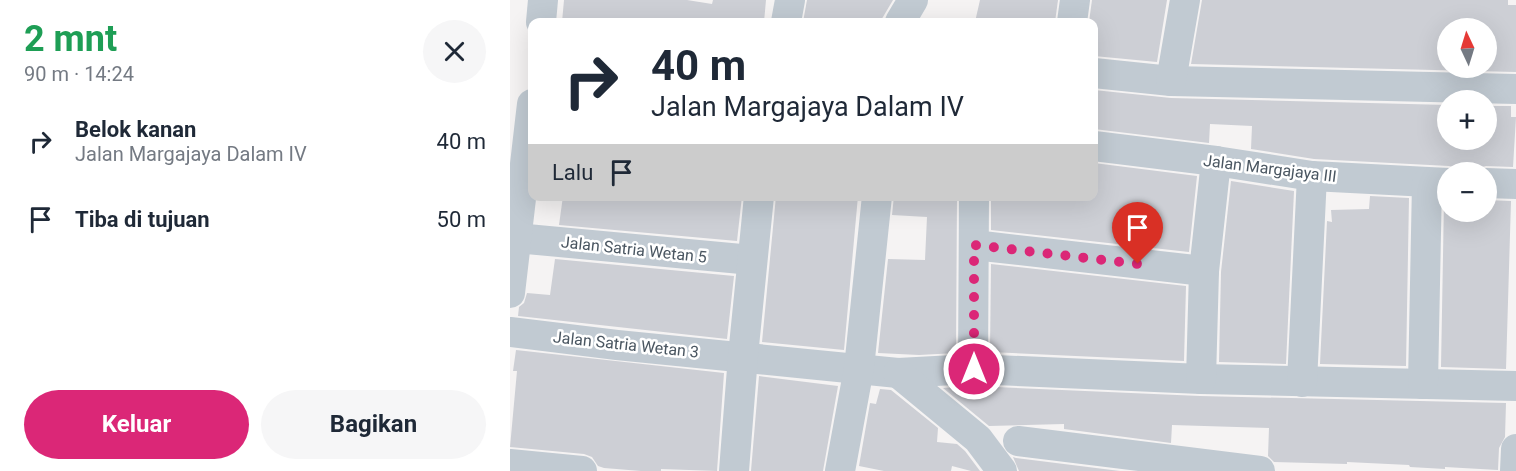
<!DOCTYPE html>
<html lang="id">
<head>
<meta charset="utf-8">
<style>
	:root { --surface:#fff; --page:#f6f6f7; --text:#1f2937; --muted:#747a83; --accent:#db2777 }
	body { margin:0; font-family:Roboto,sans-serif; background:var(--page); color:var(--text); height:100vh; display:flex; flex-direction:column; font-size:22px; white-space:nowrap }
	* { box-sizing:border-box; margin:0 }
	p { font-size:20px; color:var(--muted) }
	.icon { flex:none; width:33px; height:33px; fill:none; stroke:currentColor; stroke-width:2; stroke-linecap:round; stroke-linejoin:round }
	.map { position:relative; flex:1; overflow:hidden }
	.sheet { display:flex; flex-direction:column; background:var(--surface); width:510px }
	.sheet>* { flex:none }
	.guide { position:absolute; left:18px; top:18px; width:570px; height:183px; border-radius:12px; box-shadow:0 6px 24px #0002; background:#fff; color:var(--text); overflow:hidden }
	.needle { width:39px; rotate:356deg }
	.tools { position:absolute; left:927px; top:18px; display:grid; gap:12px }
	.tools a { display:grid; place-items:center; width:60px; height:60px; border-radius:50%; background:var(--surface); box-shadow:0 6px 24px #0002; font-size:30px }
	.pin { position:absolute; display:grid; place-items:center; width:51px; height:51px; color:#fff; margin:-62px -26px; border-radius:50% 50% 50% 0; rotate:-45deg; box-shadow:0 0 6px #0007 }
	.pin .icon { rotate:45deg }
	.me { position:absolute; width:66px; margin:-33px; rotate:0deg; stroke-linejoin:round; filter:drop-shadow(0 0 4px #0008) }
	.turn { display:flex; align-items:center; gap:21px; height:126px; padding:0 24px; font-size:27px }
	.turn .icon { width:78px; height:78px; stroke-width:2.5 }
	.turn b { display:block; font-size:42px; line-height:51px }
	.then { display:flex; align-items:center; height:57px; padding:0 24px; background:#0003; gap:12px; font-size:22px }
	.round { display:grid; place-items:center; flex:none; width:63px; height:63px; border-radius:32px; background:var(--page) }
	.overview { display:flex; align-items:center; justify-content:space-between; height:102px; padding:0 24px }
	h1 { font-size:36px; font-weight:700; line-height:45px; color:#1e9e55 }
	.primary-button { display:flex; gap:12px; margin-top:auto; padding:12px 24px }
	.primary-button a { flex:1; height:69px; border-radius:36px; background:var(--accent); color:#fff; font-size:24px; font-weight:700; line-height:69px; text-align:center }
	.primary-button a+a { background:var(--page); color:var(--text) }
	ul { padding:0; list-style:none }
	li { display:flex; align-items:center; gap:18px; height:78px; padding:0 24px }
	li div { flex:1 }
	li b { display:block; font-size:22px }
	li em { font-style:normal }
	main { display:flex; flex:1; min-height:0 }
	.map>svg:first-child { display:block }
</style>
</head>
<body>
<main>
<section class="sheet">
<div class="overview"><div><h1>2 mnt</h1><p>90 m · 14:24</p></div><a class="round"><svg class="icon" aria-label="close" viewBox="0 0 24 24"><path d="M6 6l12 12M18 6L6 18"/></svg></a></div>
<ul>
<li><svg class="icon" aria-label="right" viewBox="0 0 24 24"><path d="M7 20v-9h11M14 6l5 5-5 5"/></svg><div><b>Belok kanan</b><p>Jalan Margajaya Dalam IV</p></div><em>40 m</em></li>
<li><svg class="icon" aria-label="arrive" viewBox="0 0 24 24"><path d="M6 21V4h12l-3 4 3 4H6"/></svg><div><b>Tiba di tujuan</b></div><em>50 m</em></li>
</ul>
<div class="primary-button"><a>Keluar</a><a>Bagikan</a></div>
</section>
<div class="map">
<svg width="1006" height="471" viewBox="0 0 1006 471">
	<rect width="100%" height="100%" fill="#f5f3f3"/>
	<g fill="#cdcfd5" fill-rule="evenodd">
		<polygon points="54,0 177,0 202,4 203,0 256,0 254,22 196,22 159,18 159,22 52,22"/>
		<polygon points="297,0 383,0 370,22 293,22"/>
		<polygon points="470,0 548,0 545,22 465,22"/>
		<polygon points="582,0 657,0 647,62 584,56 584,22 579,22"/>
		<path d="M692,0H998V5H1006V72L681,64ZM938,28H976V68H938Z"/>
		<polygon points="584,90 661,98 938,105 938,140 976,140 976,106 1001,106 1001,117 1006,117 1003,167 976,166 968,168 963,172 951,172 947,168 939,166 804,159 741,149 742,126 700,124 699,143 584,129"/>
		<polygon points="584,163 687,176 679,252 481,230 481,196 584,196"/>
		<polygon points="721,181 784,191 776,364 709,362 711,272"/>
		<polygon points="53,196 232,196 227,241 49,225"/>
		<polygon points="266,196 348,196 334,350 252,342"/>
		<polygon points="384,196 447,196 446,353 409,355 368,353 378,259 415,260 417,217 382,215"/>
		<polygon points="860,196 899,198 896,366 810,364 817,221 822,222 821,210 859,209"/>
		<polygon points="934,200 938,200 938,212 976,212 976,200 1001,201 996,369 931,367"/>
		<polygon points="45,259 224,276 217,339 8,316 9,307 14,303 17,293 40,295"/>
		<polygon points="481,264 676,286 674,361 480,352"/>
		<polygon points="6,350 214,373 207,471 151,469 151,471 131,471 94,468 88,466 82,457 74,454 0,447 7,371 3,371"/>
		<polygon points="249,376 328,386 313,471 241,471"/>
		<polygon points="463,386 690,396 996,403 995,437 989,448 988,470 935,467 935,469 900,467 899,465 837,462 837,464 764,462 758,456 759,428 662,425 661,443 554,429 554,424 479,426 433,388"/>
		<polygon points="370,389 381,390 428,428 427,442 447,444 455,451 470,471 461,471 442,466 441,471 374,471 349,466 360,403 366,404"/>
		<polygon points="503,457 506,458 610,471 509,471"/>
	</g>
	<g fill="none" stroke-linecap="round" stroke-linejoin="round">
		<g stroke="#c1cad2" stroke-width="30">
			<polyline points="31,22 33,0"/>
			<polyline points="276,22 280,0"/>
			<polyline points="390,22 403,0"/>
			<polyline points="562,22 565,0"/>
			<polyline points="584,73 661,81 1006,89"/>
			<polyline points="661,81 675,0"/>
			<polyline points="584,146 706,161 802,176 938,183"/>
			<polyline points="976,183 1006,184"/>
			<polyline points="6,238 242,260"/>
			<polyline points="464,245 694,271"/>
			<polyline points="0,293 22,104"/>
			<polyline points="0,332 107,345 388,373 463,369 691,379 1006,386"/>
			<polyline points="463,369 464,196"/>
			<polyline points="388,373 468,439 492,471"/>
			<polyline points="691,379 694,271 706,161"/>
			<polyline points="792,382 802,176"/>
			<polyline points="913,384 917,183"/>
			<polyline points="508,441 750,471"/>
			<polyline points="0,464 72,471"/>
			<polyline points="224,471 233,356 249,196"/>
			<polyline points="330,471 349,368 367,196"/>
			<polyline points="1005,471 1006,449"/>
		</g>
	</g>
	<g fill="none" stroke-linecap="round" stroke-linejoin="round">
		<polyline stroke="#db2777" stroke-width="10" stroke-dasharray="0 18" points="464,369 464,245 628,264"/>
	</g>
	<g text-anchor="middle" stroke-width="5" stroke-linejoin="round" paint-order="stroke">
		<g font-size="16" fill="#4a5661" stroke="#fff">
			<text transform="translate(760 168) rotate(7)" y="6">Jalan Margajaya III</text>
			<text transform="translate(124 249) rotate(6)" y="6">Jalan Satria Wetan 5</text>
			<text transform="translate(116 344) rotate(6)" y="6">Jalan Satria Wetan 3</text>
		</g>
	</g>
</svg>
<div class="tools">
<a><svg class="needle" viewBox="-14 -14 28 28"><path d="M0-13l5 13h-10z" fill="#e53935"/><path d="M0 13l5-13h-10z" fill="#747a83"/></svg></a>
<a>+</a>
<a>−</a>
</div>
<div class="pin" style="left:628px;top:264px;background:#d93025"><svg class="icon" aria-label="arrive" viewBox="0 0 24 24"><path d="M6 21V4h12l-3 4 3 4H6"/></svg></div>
<svg class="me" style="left:464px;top:369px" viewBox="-20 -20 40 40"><circle r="17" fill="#db2777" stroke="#fff" stroke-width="3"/><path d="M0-11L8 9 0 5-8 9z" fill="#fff"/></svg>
<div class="guide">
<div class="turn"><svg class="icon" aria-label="right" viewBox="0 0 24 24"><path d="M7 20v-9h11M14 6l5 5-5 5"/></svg><div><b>40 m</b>Jalan Margajaya Dalam IV</div></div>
<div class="then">Lalu<svg class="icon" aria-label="arrive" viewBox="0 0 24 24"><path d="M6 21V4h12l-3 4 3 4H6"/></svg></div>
</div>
</div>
</main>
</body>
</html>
